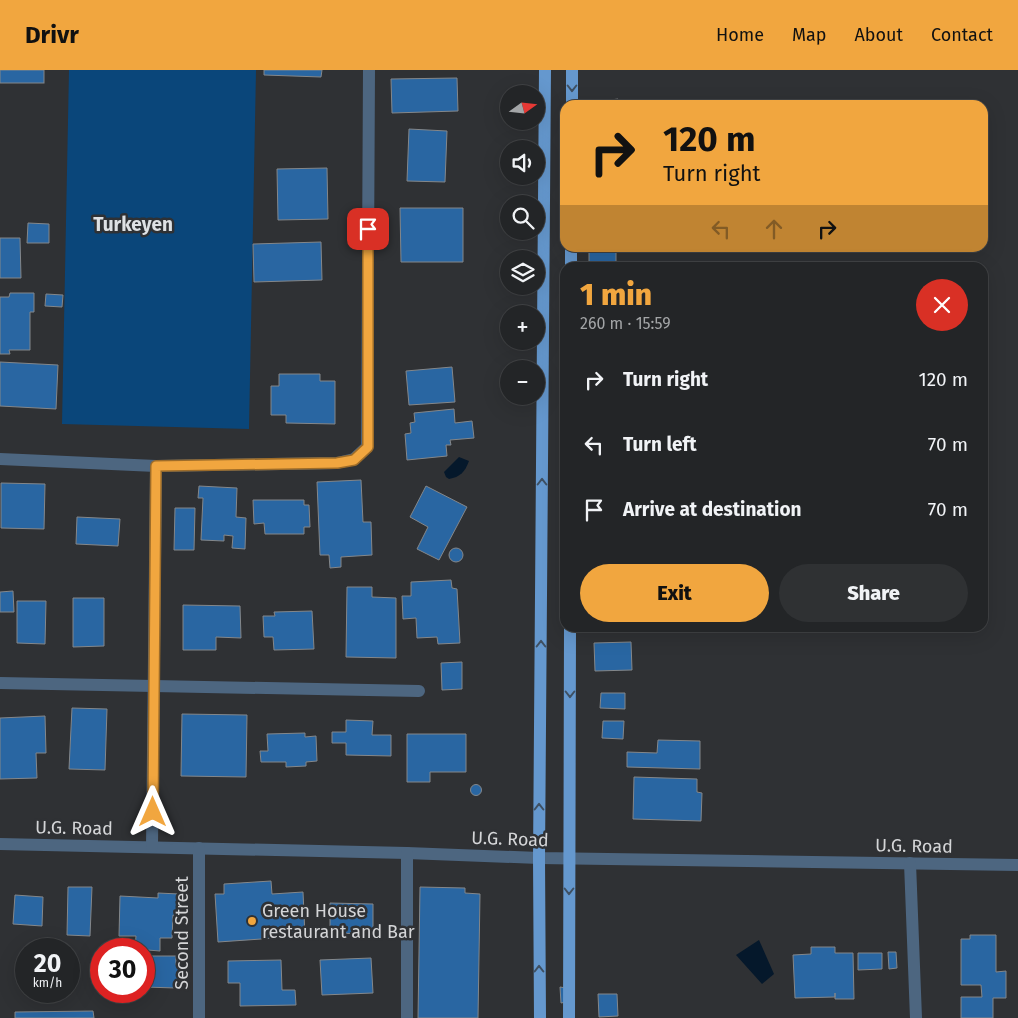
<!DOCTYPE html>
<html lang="en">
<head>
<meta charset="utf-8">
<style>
	:root { --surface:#232527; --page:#2f3133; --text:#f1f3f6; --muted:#a3a5a7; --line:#404244; --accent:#f1a63f }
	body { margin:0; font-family:"Fira Sans",sans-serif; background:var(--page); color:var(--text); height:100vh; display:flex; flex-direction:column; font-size:19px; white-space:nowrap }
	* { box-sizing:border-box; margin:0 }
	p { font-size:16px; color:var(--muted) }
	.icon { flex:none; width:28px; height:28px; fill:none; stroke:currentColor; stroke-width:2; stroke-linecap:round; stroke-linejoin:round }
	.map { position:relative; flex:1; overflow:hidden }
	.details { position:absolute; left:560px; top:192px; width:428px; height:370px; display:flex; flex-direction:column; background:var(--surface); border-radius:15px; box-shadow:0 5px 20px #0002,0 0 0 1px var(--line) }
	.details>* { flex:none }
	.banner { position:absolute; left:560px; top:30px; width:428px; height:152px; border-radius:15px; box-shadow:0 5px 20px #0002,0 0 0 1px var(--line); background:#f1a63f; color:#111; overflow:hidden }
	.needle { width:32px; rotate:75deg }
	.fabs { position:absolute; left:500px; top:15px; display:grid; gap:10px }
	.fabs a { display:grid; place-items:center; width:45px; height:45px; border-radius:50%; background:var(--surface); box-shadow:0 5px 20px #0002,0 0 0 1px var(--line); font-size:25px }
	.speed { position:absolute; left:15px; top:868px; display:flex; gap:10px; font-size:25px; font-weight:700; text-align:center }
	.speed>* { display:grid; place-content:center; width:65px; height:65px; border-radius:50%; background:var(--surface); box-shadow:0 5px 20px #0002,0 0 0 1px var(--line); line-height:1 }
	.speed small { font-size:12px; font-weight:400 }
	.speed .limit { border:8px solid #d22; background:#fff; color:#111 }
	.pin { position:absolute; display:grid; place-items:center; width:42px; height:42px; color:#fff; margin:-21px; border-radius:10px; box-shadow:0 2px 8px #0006 }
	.me { position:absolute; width:55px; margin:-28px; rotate:0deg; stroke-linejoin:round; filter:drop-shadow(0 0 4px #0008) }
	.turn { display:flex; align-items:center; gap:18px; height:105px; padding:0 20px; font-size:22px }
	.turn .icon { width:65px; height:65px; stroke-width:2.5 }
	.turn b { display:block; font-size:35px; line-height:42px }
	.lanes { display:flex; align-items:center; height:48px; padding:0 20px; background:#0003; justify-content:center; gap:25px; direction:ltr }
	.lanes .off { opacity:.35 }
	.round { display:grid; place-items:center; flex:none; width:52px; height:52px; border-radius:26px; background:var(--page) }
	.summary { display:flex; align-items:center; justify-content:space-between; height:85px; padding:0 20px }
	h1 { font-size:30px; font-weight:800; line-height:38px; color:var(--accent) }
	.button { display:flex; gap:10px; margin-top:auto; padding:10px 20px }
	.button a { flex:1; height:58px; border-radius:30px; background:var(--accent); color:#111; font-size:20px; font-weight:800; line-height:58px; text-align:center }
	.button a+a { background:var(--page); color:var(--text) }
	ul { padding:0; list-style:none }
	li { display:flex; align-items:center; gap:15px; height:65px; padding:0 20px }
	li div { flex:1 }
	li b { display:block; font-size:19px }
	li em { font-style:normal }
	header { display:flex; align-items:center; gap:30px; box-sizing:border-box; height:70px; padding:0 25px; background:var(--accent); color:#111 }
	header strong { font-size:24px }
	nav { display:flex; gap:28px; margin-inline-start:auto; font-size:18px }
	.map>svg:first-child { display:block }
</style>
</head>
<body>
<header>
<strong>Drivr</strong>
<nav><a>Home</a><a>Map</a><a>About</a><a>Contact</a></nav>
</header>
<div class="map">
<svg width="1018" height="948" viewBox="0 0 1018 948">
	<rect width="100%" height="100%" fill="#2f3134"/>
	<polygon fill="#0a467a" points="69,0 256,0 249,359 62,354"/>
	<g fill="#05182b">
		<path d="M459,387L469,391C465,402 460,407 449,409L446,407L444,402Z"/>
		<polygon points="759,870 774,904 762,914 736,885"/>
	</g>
	<g fill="#2966a2" stroke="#84878a">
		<rect x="0" y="0" width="44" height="13"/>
		<polygon points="264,0 322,0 321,7 264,5"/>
		<polygon points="457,8 458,41 392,43 391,9"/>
		<polygon points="618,29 618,35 588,35 588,33"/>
		<polygon points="409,59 447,61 445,112 407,111"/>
		<polygon points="327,98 328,149 278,150 277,99"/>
		<polygon points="400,138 463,138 463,192 401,192"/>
		<polygon points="28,153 49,154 49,173 27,173"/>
		<polygon points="0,168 20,168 21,208 0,208"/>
		<polygon points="321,172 322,210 254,212 253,174"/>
		<rect x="589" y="178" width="27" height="20"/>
		<polygon points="10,223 34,223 34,242 30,242 30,280 9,280 10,284 0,284 0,227 9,227"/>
		<polygon points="46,224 63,225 62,237 45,236"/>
		<polygon points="0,292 58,295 56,339 0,336"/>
		<polygon points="452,297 455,332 409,335 406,301"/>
		<polygon points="279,304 320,304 320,311 335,311 335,354 286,353 286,345 271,345 271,316 279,316"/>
		<polygon points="454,339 455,353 472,351 474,368 450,370 451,375 446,375 447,386 407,390 405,364 411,363 410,353 415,352 414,343"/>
		<polygon points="361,410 363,452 371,452 372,485 341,487 341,497 330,498 329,485 320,485 317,412"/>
		<polygon points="1,413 45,414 44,459 1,458"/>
		<polygon points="199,416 237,418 236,447 246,448 245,479 232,478 233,466 224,465 224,471 201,470 203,428 198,428"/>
		<polygon points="426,416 467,437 439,490 417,479 428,457 410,447"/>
		<polygon points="253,430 304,430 304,435 309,435 310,457 304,457 304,464 265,464 264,453 254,454"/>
		<polygon points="175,438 195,438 194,480 174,480"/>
		<polygon points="77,447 120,449 118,476 76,474"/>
		<circle cx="456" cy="485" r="7"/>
		<polygon points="451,510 452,518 457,519 460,573 438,574 437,567 417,568 416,548 403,549 402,526 411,526 411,512"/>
		<polygon points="347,517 372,517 372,527 396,528 396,588 346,587"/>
		<polygon points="13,521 14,542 0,542 0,522"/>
		<polygon points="73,528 104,528 104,576 73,577"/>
		<polygon points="17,531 46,531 45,574 17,573"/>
		<polygon points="183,535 240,536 241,568 216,567 216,580 183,580"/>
		<polygon points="312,541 314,579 274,580 273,567 264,567 263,546 275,546 274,542"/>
		<polygon points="631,572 632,600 595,601 594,573"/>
		<polygon points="462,592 462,619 442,620 441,593"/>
		<polygon points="601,623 625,623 625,639 600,638"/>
		<polygon points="72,638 107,639 105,700 69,699"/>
		<polygon points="182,644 247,645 246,707 181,706"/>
		<polygon points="45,646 46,683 36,683 37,708 0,709 0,648"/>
		<polygon points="346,650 373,651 372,665 391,665 391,686 346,685 346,673 332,673 332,662 346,662"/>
		<polygon points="603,651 624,651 623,669 602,668"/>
		<polygon points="305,663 305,667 316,666 317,691 306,692 306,696 286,697 286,692 261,692 260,681 268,681 267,664"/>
		<polygon points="407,664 466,664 466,702 430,702 430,712 407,712"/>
		<polygon points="658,670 700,671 700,699 627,697 627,682 657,683"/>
		<polygon points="634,707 697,709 697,722 702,723 701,751 633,749"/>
		<circle cx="476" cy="720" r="5.5"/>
		<polygon points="271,811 272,824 303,822 305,866 218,872 215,824 224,824 224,814"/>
		<polygon points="68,817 92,817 90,866 67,865"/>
		<polygon points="420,817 465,818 465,823 480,824 478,948 418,948"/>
		<polygon points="158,823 179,824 178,846 173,845 172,868 160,868 160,881 135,879 136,866 119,866 120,826 158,828"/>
		<polygon points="15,825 43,827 42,856 13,854"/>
		<polygon points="330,833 373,834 373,864 330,863"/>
		<polygon points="970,865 996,865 996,902 1006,901 1006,928 993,928 993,948 961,948 961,927 982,927 981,915 961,915 961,869 970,869"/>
		<polygon points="811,877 835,877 835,883 853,883 854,929 835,929 835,923 835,927 795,928 793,885 811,884"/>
		<polygon points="888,882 896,882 897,898 889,899"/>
		<polygon points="858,883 882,883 882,899 858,900"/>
		<polygon points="144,886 176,886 176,895 180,895 180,911 176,911 176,918 144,917"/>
		<polygon points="371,888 373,923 322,925 320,890"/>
		<polygon points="281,890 282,920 295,920 296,935 240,936 240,913 228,913 228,891"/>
		<polygon points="560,917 566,918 566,932 561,933"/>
		<polygon points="598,924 617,924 618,946 599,947"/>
		<polygon points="93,941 94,948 15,948 15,942"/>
	</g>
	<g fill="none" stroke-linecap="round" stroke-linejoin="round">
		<g stroke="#4d6680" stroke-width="12">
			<polyline points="0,389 156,396 337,393 354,389 367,377 369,0"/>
			<polyline points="0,613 419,621"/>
			<polyline points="0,774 407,783 539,788 1018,795"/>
			<polyline points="152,777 156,396"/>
			<polyline points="199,778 199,948"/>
			<polyline points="910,793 916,948"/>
			<polyline points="407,948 407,783"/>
		</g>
		<g stroke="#6598ce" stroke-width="12">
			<polyline points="572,35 572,0"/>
			<polyline points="571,198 571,178"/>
			<polyline points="540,948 539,788 545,0"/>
			<polyline points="569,948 570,558"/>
		</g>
	</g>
	<defs><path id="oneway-chevron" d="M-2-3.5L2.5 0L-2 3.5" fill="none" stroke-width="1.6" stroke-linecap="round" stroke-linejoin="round" transform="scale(1.25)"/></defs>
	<g stroke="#3f5062">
		<use href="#oneway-chevron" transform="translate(572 18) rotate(90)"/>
		<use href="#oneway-chevron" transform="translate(542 412) rotate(-90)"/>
		<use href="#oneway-chevron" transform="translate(541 574) rotate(-90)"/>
		<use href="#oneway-chevron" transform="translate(570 624) rotate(90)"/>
		<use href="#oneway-chevron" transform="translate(539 737) rotate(-90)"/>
		<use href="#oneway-chevron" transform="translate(569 821) rotate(90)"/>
		<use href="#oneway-chevron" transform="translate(539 899) rotate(-90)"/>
	</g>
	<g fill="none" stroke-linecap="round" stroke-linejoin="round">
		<g stroke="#9d6c29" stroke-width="12">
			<polyline id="route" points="153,742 156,396 337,393 354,390 368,377 368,159"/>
		</g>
		<use href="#route" stroke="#f1a63f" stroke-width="9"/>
	</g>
	<circle fill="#f1a63f" stroke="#2f3134" stroke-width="2" cx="252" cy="851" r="5"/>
	<g text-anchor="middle" stroke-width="5" stroke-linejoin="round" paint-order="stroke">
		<g font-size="18" fill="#d4d5d7" stroke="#2f3134">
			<text transform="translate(74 758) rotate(1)" y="6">U.G. Road</text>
			<text transform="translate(510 769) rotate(2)" y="6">U.G. Road</text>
			<text transform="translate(914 776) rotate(1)" y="6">U.G. Road</text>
			<text transform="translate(182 863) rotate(-90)" y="6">Second Street</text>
		</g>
		<g font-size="18" fill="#d4d5d7" stroke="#2f3134" text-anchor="start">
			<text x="262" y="847">Green House<tspan x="262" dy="21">restaurant and Bar</tspan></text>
		</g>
		<g font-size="19" font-weight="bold" fill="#dee1e4" stroke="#2f3134">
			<text x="133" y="161">Turkeyen</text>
		</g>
	</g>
</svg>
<div class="fabs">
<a><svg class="needle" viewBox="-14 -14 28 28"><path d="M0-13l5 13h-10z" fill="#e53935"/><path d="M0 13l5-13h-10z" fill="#a3a5a7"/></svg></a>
<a><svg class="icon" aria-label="sound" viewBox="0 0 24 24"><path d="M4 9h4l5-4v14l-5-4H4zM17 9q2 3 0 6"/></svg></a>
<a><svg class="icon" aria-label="search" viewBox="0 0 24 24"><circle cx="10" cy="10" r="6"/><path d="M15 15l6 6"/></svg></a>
<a><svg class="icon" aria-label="layers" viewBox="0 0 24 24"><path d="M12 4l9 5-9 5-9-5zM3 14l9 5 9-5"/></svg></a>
<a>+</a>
<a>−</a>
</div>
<div class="speed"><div>20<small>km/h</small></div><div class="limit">30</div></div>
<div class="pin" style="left:368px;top:159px;background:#d93025"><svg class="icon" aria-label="arrive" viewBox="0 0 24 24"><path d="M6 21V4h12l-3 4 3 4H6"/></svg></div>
<svg class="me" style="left:153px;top:742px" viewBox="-20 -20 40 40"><path d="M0-17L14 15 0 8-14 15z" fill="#f1a63f" stroke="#fff" stroke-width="4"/></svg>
<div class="banner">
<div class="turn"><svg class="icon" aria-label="right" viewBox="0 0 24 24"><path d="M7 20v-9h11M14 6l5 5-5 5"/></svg><div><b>120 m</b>Turn right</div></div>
<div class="lanes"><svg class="icon off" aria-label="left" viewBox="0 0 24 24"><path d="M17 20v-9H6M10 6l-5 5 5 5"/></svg><svg class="icon off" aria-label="ahead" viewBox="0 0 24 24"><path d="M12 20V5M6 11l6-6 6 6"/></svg><svg class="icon" aria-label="right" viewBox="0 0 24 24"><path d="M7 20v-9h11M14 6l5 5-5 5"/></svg></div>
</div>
<section class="details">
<div class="summary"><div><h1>1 min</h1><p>260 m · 15:59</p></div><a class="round" style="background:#d93025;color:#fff"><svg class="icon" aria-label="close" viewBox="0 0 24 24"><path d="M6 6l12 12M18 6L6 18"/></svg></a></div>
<ul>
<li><svg class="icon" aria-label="right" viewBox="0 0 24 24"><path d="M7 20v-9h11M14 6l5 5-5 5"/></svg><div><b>Turn right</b></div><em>120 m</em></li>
<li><svg class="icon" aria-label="left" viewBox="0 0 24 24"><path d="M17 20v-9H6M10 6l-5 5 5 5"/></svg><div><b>Turn left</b></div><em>70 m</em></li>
<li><svg class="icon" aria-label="arrive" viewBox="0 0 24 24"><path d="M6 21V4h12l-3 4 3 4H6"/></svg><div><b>Arrive at destination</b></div><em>70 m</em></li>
</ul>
<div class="button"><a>Exit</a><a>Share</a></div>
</section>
</div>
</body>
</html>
